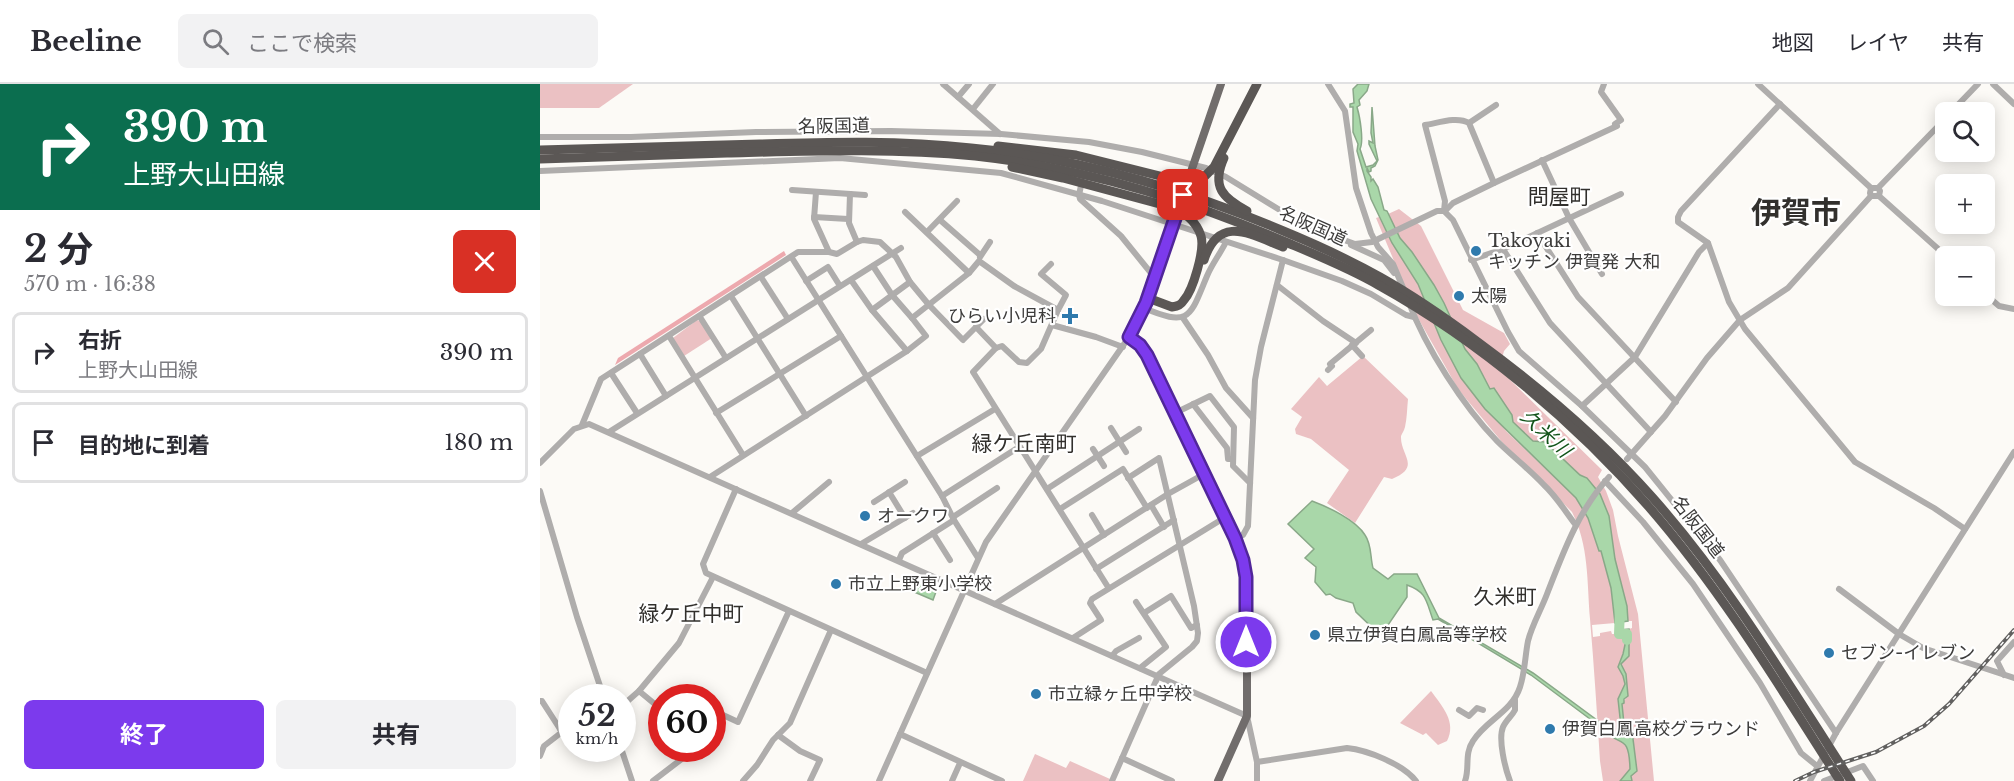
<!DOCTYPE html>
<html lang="ja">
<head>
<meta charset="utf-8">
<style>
	:root { --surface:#fff; --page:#f2f2f3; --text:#2b2b33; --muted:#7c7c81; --line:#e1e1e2; --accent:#7c3aed }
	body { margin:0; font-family:"Libre Baskerville","Noto Sans JP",serif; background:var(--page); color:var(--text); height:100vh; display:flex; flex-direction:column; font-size:22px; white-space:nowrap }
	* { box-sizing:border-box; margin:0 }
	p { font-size:20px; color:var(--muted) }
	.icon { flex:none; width:33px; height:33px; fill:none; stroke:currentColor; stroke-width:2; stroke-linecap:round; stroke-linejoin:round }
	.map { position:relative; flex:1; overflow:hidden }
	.side { display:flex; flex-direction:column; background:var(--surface); width:540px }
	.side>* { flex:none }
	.hud { background:#0b6e4f; color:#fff; overflow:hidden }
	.controls { position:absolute; left:1395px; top:18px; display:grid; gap:12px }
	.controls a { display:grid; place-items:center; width:60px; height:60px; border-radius:9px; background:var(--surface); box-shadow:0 3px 15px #0003; font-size:30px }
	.speed { position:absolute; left:18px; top:600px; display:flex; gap:12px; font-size:30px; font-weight:700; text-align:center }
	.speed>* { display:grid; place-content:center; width:78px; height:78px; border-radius:50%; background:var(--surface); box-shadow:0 3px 15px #0003; line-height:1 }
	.speed small { font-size:15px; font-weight:400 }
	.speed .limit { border:9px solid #d22; background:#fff; color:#111 }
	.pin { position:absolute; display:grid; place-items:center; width:51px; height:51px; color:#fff; margin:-26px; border-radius:12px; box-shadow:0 3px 9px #0006 }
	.me { position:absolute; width:66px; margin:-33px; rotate:0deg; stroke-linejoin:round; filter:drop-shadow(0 0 4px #0008) }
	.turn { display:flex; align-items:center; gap:21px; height:126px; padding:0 24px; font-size:27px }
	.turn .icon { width:78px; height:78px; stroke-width:2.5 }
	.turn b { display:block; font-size:42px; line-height:51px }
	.round { display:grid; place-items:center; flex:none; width:63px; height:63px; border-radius:9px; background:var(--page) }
	.head { display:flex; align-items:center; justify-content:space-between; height:102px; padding:0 24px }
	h1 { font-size:36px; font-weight:700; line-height:45px }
	.action { display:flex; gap:12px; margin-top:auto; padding:12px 24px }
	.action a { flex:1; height:69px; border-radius:9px; background:var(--accent); color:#fff; font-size:24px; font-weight:700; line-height:69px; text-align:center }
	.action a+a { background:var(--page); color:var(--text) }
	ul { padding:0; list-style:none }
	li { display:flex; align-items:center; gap:18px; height:81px; margin:0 12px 9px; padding:0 12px; border:3px solid var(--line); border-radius:9px }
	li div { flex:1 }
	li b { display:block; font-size:22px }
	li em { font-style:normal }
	header { display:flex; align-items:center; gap:36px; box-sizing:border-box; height:84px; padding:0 30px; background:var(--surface); border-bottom:2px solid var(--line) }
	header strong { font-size:28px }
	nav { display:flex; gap:33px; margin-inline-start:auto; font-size:21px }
	.search { width:420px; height:54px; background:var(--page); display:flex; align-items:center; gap:15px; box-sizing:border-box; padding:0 21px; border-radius:9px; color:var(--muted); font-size:22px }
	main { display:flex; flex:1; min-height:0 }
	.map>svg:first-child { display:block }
</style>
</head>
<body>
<header>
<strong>Beeline</strong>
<div class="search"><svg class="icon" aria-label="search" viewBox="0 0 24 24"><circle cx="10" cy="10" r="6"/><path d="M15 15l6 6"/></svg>ここで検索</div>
<nav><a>地図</a><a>レイヤ</a><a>共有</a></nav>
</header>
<main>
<section class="side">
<div class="hud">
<div class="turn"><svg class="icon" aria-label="right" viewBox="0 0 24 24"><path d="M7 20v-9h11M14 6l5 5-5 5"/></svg><div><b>390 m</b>上野大山田線</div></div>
</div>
<div class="head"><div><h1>2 分</h1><p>570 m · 16:38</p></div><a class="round" style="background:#d93025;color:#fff"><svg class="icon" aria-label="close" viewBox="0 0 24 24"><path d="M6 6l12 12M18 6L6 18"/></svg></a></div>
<ul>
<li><svg class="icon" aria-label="right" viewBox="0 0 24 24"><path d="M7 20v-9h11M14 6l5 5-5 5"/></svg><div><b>右折</b><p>上野大山田線</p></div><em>390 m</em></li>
<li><svg class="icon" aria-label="arrive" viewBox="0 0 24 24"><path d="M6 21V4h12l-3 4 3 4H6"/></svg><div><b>目的地に到着</b></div><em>180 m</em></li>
</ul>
<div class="action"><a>終了</a><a>共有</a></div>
</section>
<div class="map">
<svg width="1474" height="697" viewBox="0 0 1474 697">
	<rect width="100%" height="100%" fill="#fcfaf6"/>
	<g fill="#ebc1c3">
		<polygon points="0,0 93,0 59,24 0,24"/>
		<path d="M859,125L881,142L923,226L964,249L970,260L964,267L959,285L1062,386L1058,393L1066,407L1073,426L1078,452L1098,530L1114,697H1092L1091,692L1097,686L1083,634L1082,620L1088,611L1086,590L1081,579C1088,569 1090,557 1089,545L1092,544V537H1088L1087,522L1075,475L1040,391L1005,358L993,357L973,338L971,331L950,305L937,280L925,265L904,219L872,168L860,154L848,130Z"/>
		<path d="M839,133L852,159L878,200L901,256L921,294L967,348L1036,414L1048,434L1059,467H1061L1071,504L1075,539L1052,541L1053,553L1060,552V549L1071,547L1072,550H1079L1086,555L1083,570L1078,583L1083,592L1085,601L1078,615L1083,657L1090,667V685L1080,697H1063L1060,677C1057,629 1054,582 1050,535C1047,498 1049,461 1032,428L962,358L918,305L878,234L836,134Z"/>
		<polygon points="157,236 160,237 172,254 144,272 133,254"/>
		<path d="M823,272L868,315C867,325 867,334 865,343C864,347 862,349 861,352C860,372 882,382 852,395L844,393L815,439L787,419L809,386L771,355L756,350L755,345L762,333L751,325L779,293L787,302Z"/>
		<path d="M891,607C902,622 917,638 907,657L898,661L886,649L883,651L860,639Z"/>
		<polygon points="495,670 526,684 530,677 570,695 569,697 483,697"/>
	</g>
	<polygon fill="#eda9ae" points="244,167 246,171 75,281 78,274"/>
	<g fill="#a9d7a9" stroke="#89a888" stroke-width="1.5">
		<path d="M818,0H829L827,7L819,16L820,21L817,23C820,33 824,57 820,65L826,83L833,81L837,77L829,60V57L833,59L831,49L832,23L835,62L838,76L835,82L831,84V87L829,88L827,84V87L831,93V97L833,95L838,103L844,126L847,127L860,154L872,168L894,201L904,219L925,265L937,280L950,305L954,304L972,331L973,338L993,357L1005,358L1040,391L1047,394L1060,410L1069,432L1075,475L1087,522L1088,537L1075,539L1071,504L1061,467H1059L1048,434L1036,414L945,325L921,294L901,256L878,200L852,159L831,115L817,67L818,60L813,48V23H810V20L814,19L813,5Z"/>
		<path d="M772,417C788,423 816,436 825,451C832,461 830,473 833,484L848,495L854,490H877L899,534L993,589L1065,642L1069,648L1082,652L1078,615L1085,600L1083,592L1078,583L1083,570L1086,556L1079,550V546L1089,545V572L1081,580L1086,590L1088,612L1084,615V619L1082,620L1084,640L1091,646L1093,655L1097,687L1091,692L1092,697H1080L1090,685C1089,647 1079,665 1062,644L991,591L898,535L893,536C886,517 887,508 867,501V513L842,550L838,549L816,528L813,519L796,514L790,510L786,511L775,498L776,483L765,474L774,465L748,440Z"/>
		<polygon points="377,496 397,505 393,516 372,507"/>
	</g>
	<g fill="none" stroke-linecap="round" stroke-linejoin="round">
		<polyline stroke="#a9d7a9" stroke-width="10" points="1080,525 1079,550 1087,550 1087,556"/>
		<g stroke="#afadac" stroke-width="6">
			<polyline points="403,0 460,50"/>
			<polyline points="788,0 805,27 816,104 831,149 838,163 853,180 864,206"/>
			<polyline points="1064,0 1061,8 1081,36 1075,40"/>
			<polyline points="1218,0 1331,104"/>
			<polyline points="1453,0 1474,20"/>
			<polyline points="418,13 429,0"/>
			<polyline points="1240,20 1141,127 1138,133 1138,138 1168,159 1189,218 1205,245 1315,378 1394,424 1425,445"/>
			<polyline points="433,25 453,0"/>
			<polyline points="1411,28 1438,0"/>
			<polyline points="929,39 956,21"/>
			<polyline points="0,53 91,53 216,48 351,47 461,50 549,58 602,68 666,84 686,93 766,142 815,160 832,158 897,127 904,127 913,136 968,248 979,267 1042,322 1105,383 1180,476 1296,649"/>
			<polyline points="1002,76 1029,134 1062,190"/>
			<polyline points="0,87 300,74 461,89 562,117 743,176 802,197 831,210 866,231 874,233"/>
			<polyline points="542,97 539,111 540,115 581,152 615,194"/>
			<polyline points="1338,104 1406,34"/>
			<polyline points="252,106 325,111"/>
			<polyline points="276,108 274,135 289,168"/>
			<polyline points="310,110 309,139 317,158"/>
			<polyline points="1339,112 1340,107 1338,104 1331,104 1330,109 1331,112 1339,112 1406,172"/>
			<path d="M904,127L905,117L885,41C898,39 917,32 929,39L954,99"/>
			<polyline points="905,127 913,119 954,99 1077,42"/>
			<polyline points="365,128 429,189"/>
			<polyline points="274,133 308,135"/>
			<polyline points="400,136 440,171"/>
			<polyline points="387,148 417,117"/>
			<polyline points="997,149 1038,213 1136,318"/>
			<polyline points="811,161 844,176 854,189"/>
			<polyline points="963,165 1010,239 1111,348"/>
			<polyline points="440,173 450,158"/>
			<polyline points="252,174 402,412 414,436 438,474"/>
			<polyline points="931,176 963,165 1081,110"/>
			<polyline points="511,180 501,190 526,211 518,226"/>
			<polyline points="333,182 352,211 372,234"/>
			<polyline points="221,193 248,235"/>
			<polyline points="311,196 332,226 367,267"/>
			<polyline points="266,197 288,183 300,202"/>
			<polyline points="737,201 783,237 816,259"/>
			<polyline points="1444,209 1459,222 1474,225"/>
			<polyline points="191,212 266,332"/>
			<path d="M869,219C886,264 923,322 957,357C972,372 989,385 1004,401C1016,412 1025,427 1035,440"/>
			<path d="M604,224C651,244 650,232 667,192C672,180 680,170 686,158"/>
			<polyline points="332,226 370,198"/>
			<polyline points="160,233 186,274"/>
			<polyline points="643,234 668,271 686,304 713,334"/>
			<polyline points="512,241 556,253 583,263"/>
			<polyline points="436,243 456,264 433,288 568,503"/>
			<polyline points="129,252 203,371"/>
			<polyline points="812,261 822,272"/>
			<polyline points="100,270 126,312"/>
			<polyline points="788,286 792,282 790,280 831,246"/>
			<polyline points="71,289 97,329"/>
			<polyline points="653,320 687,364 688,375 693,375"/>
			<polyline points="1042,322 1095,273 1159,168 1168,159"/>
			<polyline points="176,329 301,252"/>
			<polyline points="635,329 670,312 694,343 693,382 710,399"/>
			<polyline points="42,341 61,295 258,168 289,168 297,170 317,158 323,156 340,158 356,173 370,198 389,221 423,256 444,235"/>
			<polyline points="571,344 586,368"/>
			<polyline points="69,348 361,164"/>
			<polyline points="553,365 564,382"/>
			<polyline points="377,372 455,325"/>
			<polyline points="1087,375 1125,332 1167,274 1200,236 1248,204 1331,112"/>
			<polyline points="0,379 34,345 49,340 707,632 717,678 717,697"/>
			<polyline points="170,393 367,267 386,252 372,234 429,189 439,177 474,202 518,226 501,265 487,279 479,278 462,262 456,264"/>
			<polyline points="1065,397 1103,438 1153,500 1220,599 1261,669 1277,682"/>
			<polyline points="196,405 163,480 166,489 387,589"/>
			<polyline points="507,405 599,345"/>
			<polyline points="0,407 37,533 64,614"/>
			<polyline points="349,408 365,434"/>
			<polyline points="402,412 479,363"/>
			<polyline points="334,418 365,398"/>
			<polyline points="611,421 624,443"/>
			<polyline points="520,425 583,385 607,424"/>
			<polyline points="252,429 289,398"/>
			<polyline points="552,431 564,451"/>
			<polyline points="413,433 457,404"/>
			<polyline points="393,449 410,476"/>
			<polyline points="695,454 703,451 708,442 715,296 721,263 743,176"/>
			<polyline points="321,460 373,429"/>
			<polyline points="359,476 362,469 414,436"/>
			<polyline points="556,485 634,436"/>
			<polyline points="1299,505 1359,550 1383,564 1474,594"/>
			<polyline points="596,518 626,563 600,584"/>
			<polyline points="455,520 628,410 664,390"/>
			<polyline points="604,529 631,512 651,544 657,541"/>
			<polyline points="533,554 561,536 550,519 552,515 684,434"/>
			<polyline points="572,572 576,567 599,554"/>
			<polyline points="1464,591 1457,577 1474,558"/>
			<polyline points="99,607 122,626"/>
			<polyline points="0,617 2,617 20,645 32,638"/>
			<polyline points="82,622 99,607 139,559 173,493"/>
			<polyline points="919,626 929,632 937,624 943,626"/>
			<polyline points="172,649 183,631 198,638 249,527"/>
			<polyline points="360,650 462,697"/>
			<polyline points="238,651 260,667 280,676 270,697"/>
			<polyline points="81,664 92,697"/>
			<polyline points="0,672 4,662 22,648 20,645"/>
			<polyline points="582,674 632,697"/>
			<path d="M717,678L807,664C827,666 863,680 876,697"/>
			<polyline points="113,697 156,664"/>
			<polyline points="203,697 217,681 233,656 250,639 291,546"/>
			<polyline points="339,697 446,458 589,253"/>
			<polyline points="412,697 420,679"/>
			<polyline points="572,697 619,590 652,563 657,557 658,549 654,522 619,374 588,394"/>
			<path d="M925,697C930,684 924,670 933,657C946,636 972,628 980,603C985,588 985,572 988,557C992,541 1001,526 1007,510C1023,469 1038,427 1069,393"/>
			<path d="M970,697C965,684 958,655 963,643C966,636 972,632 975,626V616"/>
			<polyline points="1270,697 1296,649 1474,368"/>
			<polyline points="1284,697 1323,682 1333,697"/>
		</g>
		<polyline stroke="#716d6c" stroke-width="8" points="678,697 707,632 707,493 695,454 607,271 600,261 589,253 606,219 681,0"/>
		<g stroke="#5b5755" stroke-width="9">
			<polyline points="458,62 536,71 644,98 663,94 674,83 717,0"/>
			<path d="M0,66C73,64 146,62 220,60C290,58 361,56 431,64C538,74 642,104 741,146C775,160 808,175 840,193C874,212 907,235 938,258C1002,305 1061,355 1113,414C1190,501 1249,601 1311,697"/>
			<path d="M684,74C671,103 683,114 707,127"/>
			<path d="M0,75C62,73 124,71 187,69C270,67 352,64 435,72C544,84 649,116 748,159C779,172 811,185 840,202C939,257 1035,338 1109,423C1182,507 1240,603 1300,697"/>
			<path d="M472,83L523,94L627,122C643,127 656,136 661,152C665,166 653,206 644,216C641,221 638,222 632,223L608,214"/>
			<path d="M664,176C679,130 710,150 743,163"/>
		</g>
		<g stroke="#61605f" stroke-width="4">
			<polyline id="rail" points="1255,697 1274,688 1336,668 1384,642 1409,620 1474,546"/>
		</g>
		<use href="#rail" stroke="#fff" stroke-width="1.5" stroke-dasharray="4.5" stroke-linecap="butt"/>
	</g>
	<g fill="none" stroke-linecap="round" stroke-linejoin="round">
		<g stroke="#51269a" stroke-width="15">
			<polyline id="route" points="643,111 606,219 589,253 600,261 607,271 695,454 703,476 706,493 706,558"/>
		</g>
		<use href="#route" stroke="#7c3aed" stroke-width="10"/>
	</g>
	<g fill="#2f7aad" stroke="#fff" stroke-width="2">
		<circle cx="936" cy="167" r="6"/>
		<circle cx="919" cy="212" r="6"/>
		<path d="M527 223h6v6h6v6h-6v6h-6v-6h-6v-6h6z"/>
		<circle cx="325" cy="432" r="6"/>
		<circle cx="296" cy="500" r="6"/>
		<circle cx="775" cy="551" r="6"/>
		<circle cx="1289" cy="569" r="6"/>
		<circle cx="496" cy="610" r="6"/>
		<circle cx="1010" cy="645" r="6"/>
	</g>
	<g text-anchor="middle" stroke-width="4.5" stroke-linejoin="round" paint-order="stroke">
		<g font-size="18" fill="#3d3c3b" stroke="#fff">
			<text transform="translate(294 42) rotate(-1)" y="6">名阪国道</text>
			<text transform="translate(773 142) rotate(24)" y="6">名阪国道</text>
			<text transform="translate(1158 443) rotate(52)" y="6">名阪国道</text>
		</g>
		<g font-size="18" fill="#3d3c3b" stroke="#fff" text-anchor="start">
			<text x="948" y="163">Takoyaki<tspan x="948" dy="21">キッチン 伊賀発 大和</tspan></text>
			<text x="931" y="218">太陽</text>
			<text x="516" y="238" text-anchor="end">ひらい小児科</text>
			<text x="337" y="438">オークワ</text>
			<text x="308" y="506">市立上野東小学校</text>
			<text x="787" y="557">県立伊賀白鳳高等学校</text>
			<text x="1301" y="575">セブン-イレブン</text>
			<text x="508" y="616">市立緑ヶ丘中学校</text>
			<text x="1022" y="651">伊賀白鳳高校グラウンド</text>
		</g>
		<g font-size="20" font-style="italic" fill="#13541a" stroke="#fff">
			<text transform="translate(1006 349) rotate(43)" y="7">久米川</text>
		</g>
		<g font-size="21" fill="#32302d" stroke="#fff">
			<text x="1019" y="120">問屋町</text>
			<text x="484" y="367">緑ケ丘南町</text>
			<text x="965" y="520">久米町</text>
			<text x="151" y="537">緑ケ丘中町</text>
		</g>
		<g font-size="30" font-weight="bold" fill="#32302d" stroke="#fff">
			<text x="1256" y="139">伊賀市</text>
		</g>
	</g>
</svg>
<div class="controls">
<a><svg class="icon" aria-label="search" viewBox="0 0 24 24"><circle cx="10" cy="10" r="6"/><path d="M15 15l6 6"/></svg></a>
<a>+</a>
<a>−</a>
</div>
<div class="speed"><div>52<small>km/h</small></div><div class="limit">60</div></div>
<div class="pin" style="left:643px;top:111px;background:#d93025"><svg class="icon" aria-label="arrive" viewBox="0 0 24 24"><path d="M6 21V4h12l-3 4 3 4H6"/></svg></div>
<svg class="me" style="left:706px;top:558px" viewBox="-20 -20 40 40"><circle r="17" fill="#7c3aed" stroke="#fff" stroke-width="3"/><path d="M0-11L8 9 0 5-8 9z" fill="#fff"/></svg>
</div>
</main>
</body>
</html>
